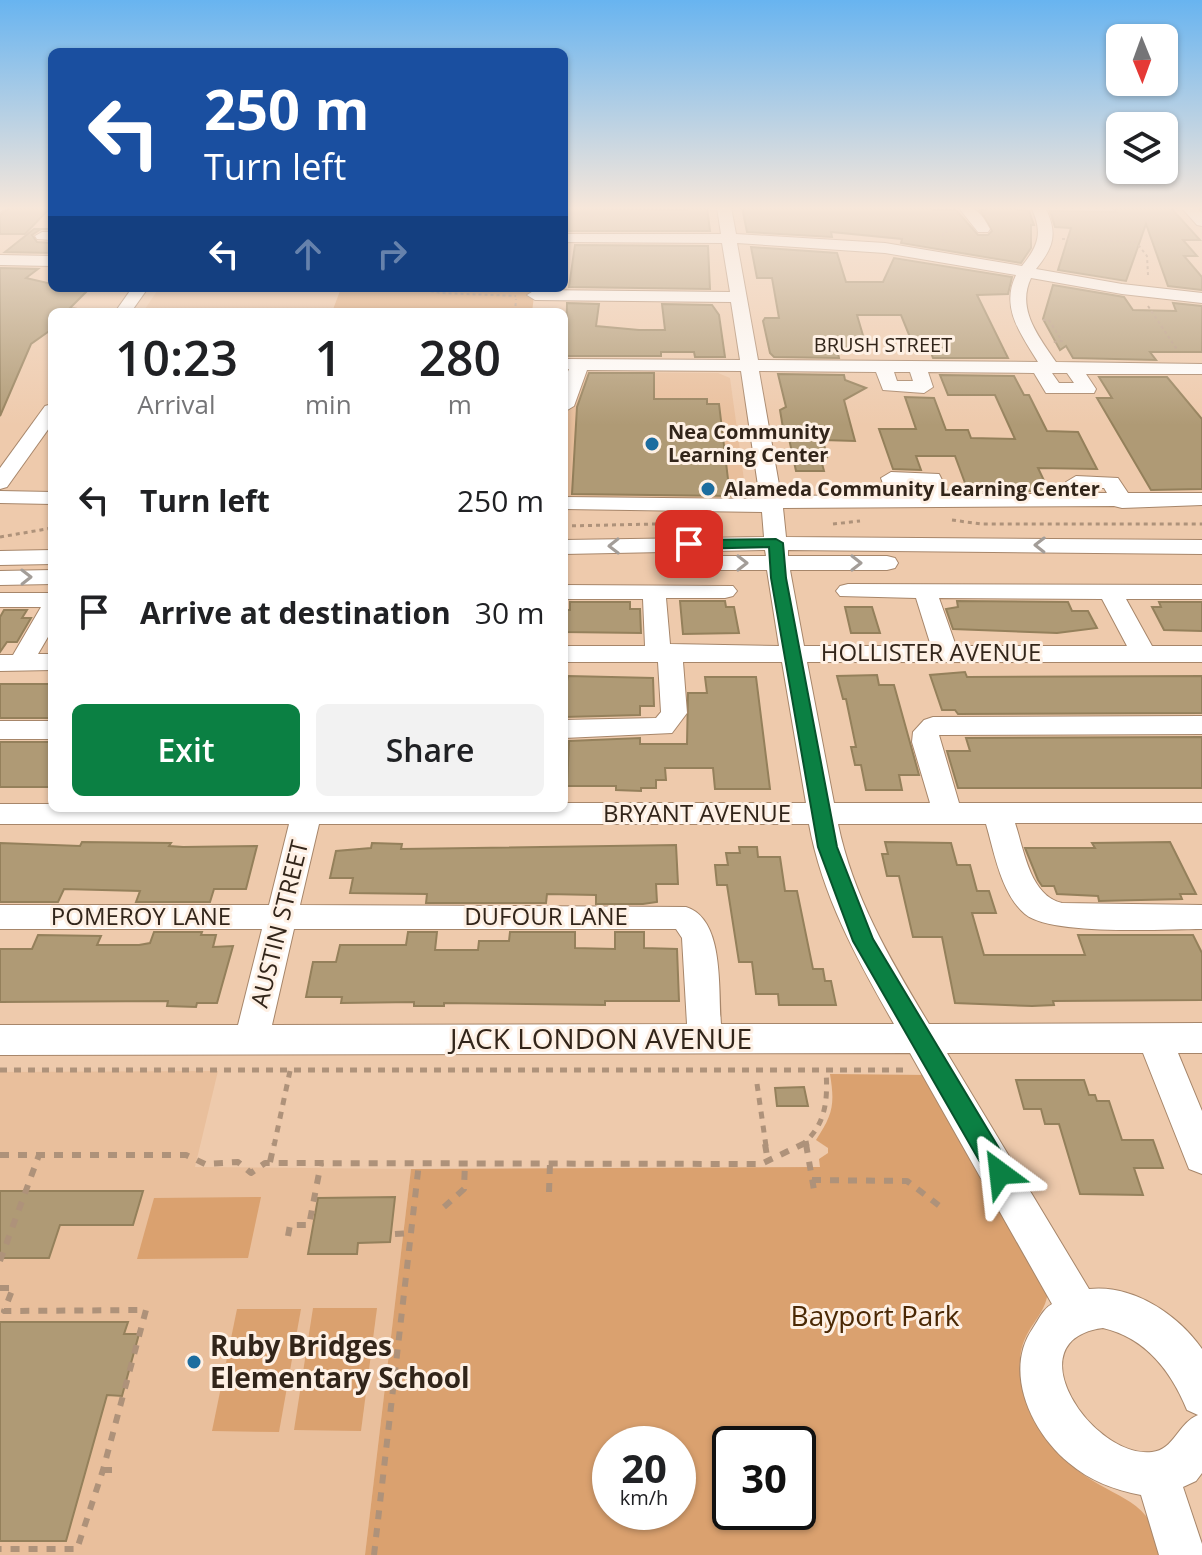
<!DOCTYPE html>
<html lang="en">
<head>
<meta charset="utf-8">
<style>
	:root { --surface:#fff; --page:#f2f2f2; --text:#202124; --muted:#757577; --accent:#0b8043 }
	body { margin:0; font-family:"Open Sans",sans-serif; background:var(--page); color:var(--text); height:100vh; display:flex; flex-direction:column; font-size:30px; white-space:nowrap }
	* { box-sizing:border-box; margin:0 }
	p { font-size:26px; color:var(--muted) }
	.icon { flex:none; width:44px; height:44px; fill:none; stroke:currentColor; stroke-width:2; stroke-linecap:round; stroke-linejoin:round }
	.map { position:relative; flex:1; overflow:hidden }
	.side { position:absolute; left:48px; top:308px; width:520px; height:504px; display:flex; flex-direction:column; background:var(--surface); border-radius:12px; box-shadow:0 2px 6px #0004 }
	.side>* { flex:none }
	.guide { position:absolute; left:48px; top:48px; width:520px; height:244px; border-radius:12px; box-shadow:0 2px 6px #0004; background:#1a4fa0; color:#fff; overflow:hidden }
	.needle { width:52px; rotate:179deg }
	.buttons { position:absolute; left:1106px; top:24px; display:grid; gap:16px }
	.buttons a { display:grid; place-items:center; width:72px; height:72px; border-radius:12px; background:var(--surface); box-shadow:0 2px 6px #0004; font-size:40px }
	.speed { position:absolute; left:592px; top:1426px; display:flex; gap:16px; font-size:40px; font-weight:700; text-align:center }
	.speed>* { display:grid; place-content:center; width:104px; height:104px; border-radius:50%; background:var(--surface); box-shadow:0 2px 6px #0004; line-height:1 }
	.speed small { font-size:20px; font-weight:400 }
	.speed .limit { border:4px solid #111; border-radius:12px; background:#fff; color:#111 }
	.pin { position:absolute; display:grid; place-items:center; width:68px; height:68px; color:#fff; margin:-34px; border-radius:16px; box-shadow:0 4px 12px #0006 }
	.me { position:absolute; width:88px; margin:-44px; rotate:330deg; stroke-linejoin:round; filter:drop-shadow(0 0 6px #0008) }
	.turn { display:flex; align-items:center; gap:28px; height:168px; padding:0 24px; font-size:36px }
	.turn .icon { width:104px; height:104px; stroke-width:2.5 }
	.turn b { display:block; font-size:56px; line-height:68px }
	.lanes { display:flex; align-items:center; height:76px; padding:0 24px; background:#0003; justify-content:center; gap:40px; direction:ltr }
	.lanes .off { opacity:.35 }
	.eta { display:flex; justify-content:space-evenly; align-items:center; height:136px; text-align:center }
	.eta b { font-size:48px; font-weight:600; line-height:56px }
	.cta { display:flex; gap:16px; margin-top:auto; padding:16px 24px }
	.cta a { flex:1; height:92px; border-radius:12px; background:var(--accent); color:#fff; font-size:32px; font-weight:600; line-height:92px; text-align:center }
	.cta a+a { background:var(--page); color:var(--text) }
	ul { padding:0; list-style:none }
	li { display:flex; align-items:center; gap:24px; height:112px; padding:0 24px }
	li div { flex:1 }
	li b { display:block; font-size:30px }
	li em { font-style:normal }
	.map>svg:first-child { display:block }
</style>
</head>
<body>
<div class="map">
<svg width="1202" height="1555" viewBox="0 0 1202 1555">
	<rect width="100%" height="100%" fill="#eecaac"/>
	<g fill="#e9bf9c">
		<polygon points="159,288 341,288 332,312 143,312"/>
		<polygon points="564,372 718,373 730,378 748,509 564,510"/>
		<polygon points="218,1071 195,1167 411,1169 365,1555 0,1555 0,1072"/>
	</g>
	<g fill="#daa16f" fill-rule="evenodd">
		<polygon points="341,288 535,288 532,312 332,312"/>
		<path d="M830,1074L929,1075L1048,1289C1047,1320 1018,1327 1020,1368C1022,1420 1057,1461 1100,1485C1117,1495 1134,1501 1146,1516C1156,1528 1159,1540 1163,1555H365L411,1169L820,1167L819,1159L828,1153V1148L816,1140C833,1114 835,1105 830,1074ZM610,1444H678V1512H610ZM730,1444H798V1512H730Z"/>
		<polygon points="261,1197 248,1258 137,1259 154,1198"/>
		<polygon points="313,1308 377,1308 361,1431 294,1430"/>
		<polygon points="237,1309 301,1309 279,1432 212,1431"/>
	</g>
	<g fill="#af9a75" stroke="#94805b" stroke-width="2">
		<polygon points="686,207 707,207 710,231 564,231 564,208 687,210"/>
		<polygon points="742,207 931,207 933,210 956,210 978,235 988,235 992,231 980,210 985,210 983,207 1016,207 1018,210 1029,211 1034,225 1031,225 1031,248 1021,263 901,243 902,239 831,232 832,237 747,232"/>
		<polygon points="1112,207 1170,207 1200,240 1183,240 1197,256 1184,256 1202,277 1202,290 1168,286 1146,224 1126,281 1058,270 1071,228 1055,227 1050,211 1116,212"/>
		<polygon points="10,208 50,208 25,234 0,234 0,215"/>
		<polygon points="34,229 52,229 41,229 32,235 37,242 52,243 52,253 5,252"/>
		<polygon points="575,245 708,246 710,289 569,287"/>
		<polygon points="751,247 837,253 846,282 883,282 894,258 1012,277 1008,294 977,295 1008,358 933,358 930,350 914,347 901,315 857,315 867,349 837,349 839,358 774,357 770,353 763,321 765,318 779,318 772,278 757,278"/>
		<polygon points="0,268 38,269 26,278 52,284 52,288 88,290 70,308 77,309 73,312 52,312 52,329 31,344 0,416"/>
		<polygon points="1053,285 1124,297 1133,310 1176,311 1173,303 1202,306 1202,352 1150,352 1156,360 1073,358 1066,346 1060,350 1043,319"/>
		<polygon points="567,303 599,304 596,326 639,330 665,330 662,304 712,305 719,315 725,357 695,357 694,352 661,352 661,356 566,356"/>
		<polygon points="589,373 654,373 654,399 707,399 707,404 719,404 730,496 572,494 577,407"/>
		<polygon points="778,374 844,375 845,380 866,388 844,400 855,441 823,440 827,457 820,456 824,471 796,471 788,434 784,434 780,410 786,407"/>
		<polygon points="940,375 1014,376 1024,395 1029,395 1047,431 1078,432 1097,469 1038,468 1049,491 968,491 955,456 916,456 921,470 893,469 879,429 916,429 905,397 934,398 946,430 968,430 971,438 1015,439 995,395 948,395"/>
		<polygon points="1099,377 1167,377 1202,419 1202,489 1151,490 1097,398 1112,398"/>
		<polygon points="680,601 725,601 726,607 734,607 739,633 683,634"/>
		<polygon points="957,601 1068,602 1072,611 1088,611 1097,628 1057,633 953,629 946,609 958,607"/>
		<polygon points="570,602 630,602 630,609 640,609 641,633 564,632 564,610 570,610"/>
		<polygon points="1159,602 1202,602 1202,631 1164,630 1152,607 1161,607"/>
		<polygon points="845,607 872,607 880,633 851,633"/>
		<polygon points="4,610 27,610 22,618 31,618 17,642 7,642 0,652 0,617"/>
		<polygon points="965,672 967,677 1202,676 1202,713 958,714 955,710 942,710 930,675"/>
		<polygon points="877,675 879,685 894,685 919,775 899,775 902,790 866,790 861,765 855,765 851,747 856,747 846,699 843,699 837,676"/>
		<polygon points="568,676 653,678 654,706 640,706 640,715 564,717 564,681 567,681"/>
		<polygon points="705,677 756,677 770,789 715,789 713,768 665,768 666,780 656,780 656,788 641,788 641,791 616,790 616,786 567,786 569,741 640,738 640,744 687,744 688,693 707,693"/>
		<rect x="0" y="684" width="52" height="34"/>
		<polygon points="1202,737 1202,788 958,788 947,751 970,751 966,738"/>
		<rect x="0" y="742" width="52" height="45"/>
		<polygon points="82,842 171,843 169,846 183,847 257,846 246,889 214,889 210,902 136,902 140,891 64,889 58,902 0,902 0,843 80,846"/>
		<polygon points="885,842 951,843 957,865 970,865 977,891 989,891 996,913 972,913 984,955 1085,955 1078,935 1193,935 1202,953 1202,1000 1053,1001 1054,1005 1032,1006 955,1003 942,937 913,937 899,876 887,876 882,854 888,854"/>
		<polygon points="1170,842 1196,894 1180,894 1182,899 1099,901 1098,896 1057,894 1054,886 1042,886 1038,880 1025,848 1095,848 1092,843"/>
		<polygon points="372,843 402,844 401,849 676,845 678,884 656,884 657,902 643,904 596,904 596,895 547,894 546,903 426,903 427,894 350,893 353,878 330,878 336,851 371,848"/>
		<polygon points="739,847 757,847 758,857 780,857 785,891 797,891 813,969 823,969 825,981 831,981 836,1005 779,1005 778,994 756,994 752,962 739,962 727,885 717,885 715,865 728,865 726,853 740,853"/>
		<polygon points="154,932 202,932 201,935 216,935 213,947 233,946 217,1003 197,1003 196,1007 167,1006 168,1001 0,1002 0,949 32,949 38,935 101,936 97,945 139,945 150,943"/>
		<polygon points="408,932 437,932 435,950 478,950 479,941 509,941 510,932 575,932 575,948 615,949 615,932 644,932 644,948 677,949 679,1001 605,1001 605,1005 444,1003 444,1006 414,1006 414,1002 341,1003 342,997 306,997 313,962 336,962 340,945 406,945"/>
		<polygon points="1016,1080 1084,1080 1089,1095 1095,1095 1097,1101 1109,1101 1122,1140 1153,1140 1163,1168 1134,1168 1143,1195 1080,1194 1059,1124 1045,1124 1041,1109 1024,1109"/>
		<polygon points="804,1087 808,1106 777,1106 775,1088"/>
		<polygon points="0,1191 143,1191 133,1225 60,1225 49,1258 0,1258"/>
		<polygon points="395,1197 390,1242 358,1243 357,1254 308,1254 318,1198"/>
		<polygon points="0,1322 128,1322 124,1334 139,1334 122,1396 107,1395 66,1541 0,1541"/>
	</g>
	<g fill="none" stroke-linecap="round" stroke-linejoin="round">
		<g stroke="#a7866a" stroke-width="2">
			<g id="minor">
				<polygon points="0,207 8,207 0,212"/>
				<path d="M717,207H731L736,234L885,243L1022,266C1039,245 1043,232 1031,207H1045C1058,233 1054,247 1036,269L1122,284L1202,293V303L1122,294L1031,278C1016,309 1039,337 1056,362L1202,364V374H1086L1096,389L1094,393H1046L1034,373L928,372L933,387L924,393L883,390L876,372L759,371L781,496L887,495L881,478L891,472L939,474L949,494H1070L1066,482L1076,476L1118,478L1128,493H1202V505L1122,508L1114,506L783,508L786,537L1202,540V554L788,550V556H887L895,558L898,563L895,568L887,570H790L804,646H931L916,598L840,596L836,591L840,586L848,584L1202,585V599H1126L1152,646H1202V662H807L834,803H930L912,742L913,732L924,720L933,717L1202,716V734L939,735L959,803H1202V823H1015C1024,850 1030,896 1062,903L1202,905V929C1164,929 1051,936 1025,914C1001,894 994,851 986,824H838C853,897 891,961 929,1024L1202,1023V1053H1178L1202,1111V1174L1189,1169L1143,1053H947L1089,1289C1132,1284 1178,1314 1202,1349V1473L1196,1481L1183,1487L1202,1544V1555H1159L1141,1495C1115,1490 1090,1481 1069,1463C1031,1432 1003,1371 1033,1328C1039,1319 1043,1309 1052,1304L910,1053L0,1055V1025H238L262,929H0V905H269L289,824H0V804H52V808H564V803H806L782,662H683L687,713L672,733L564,738V720L656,718L661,712L658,662H564V646H645L643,599H564V585L733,586L737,591L733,596L725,598H666L670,644L779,646L767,570H697L689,568L686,563L689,558L697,556H766L765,550L564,554V540L764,537L762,512L564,509V497L760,499L741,371L587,370L574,406L564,412V382L569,369H564V359L740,360L731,302L535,300L527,295L535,290L730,292L722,243L564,242V234H721ZM737,243L885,253L1016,275C1000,308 1021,334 1038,362L758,360ZM894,372H910L913,381H897ZM1052,373H1067L1074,383H1059ZM904,484H924L928,495H908ZM1089,488H1104L1107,493H1091ZM939,598L1102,599L1127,646H956ZM319,824H809C822,896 858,961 894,1024H721C718,990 725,919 686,907L300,905ZM294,929H676L682,938L687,1024L272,1025ZM1103,1328C1146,1338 1171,1371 1187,1410L1198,1415C1178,1423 1174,1450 1152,1452C1093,1459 1012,1340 1103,1328Z"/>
				<path d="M958,207C977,206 981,213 990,229L988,232H978Z"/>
				<polygon points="1181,207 1196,207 1202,213 1202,226 1197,225"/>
				<polygon points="42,232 52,232 52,240 37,239 35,236"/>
				<polygon points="0,255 52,256 52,266 0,265"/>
				<polygon points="132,288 148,288 131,312 115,312"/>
				<polygon points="52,404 52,424 7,487 0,489 0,468 45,406"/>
				<polygon points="0,491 52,492 52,504 0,503"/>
				<polygon points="52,550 52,564 0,565 0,551"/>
				<polygon points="52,570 52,584 0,585 0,571"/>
				<polygon points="0,593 52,593 52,630 38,654 52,654 52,670 0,671 0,655 13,655 41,607 0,607"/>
				<rect x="0" y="721" width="52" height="18"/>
			</g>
		</g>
		<g stroke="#ae927a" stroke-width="2" stroke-dasharray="3 3" stroke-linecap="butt">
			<polyline points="591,224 592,207"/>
			<polyline points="1062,239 1136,242 1147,256 1148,275"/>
			<polyline points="943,242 943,232 960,229"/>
			<polyline points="413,288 441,293 516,296"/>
			<polyline points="1148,306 1178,351"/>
			<polyline points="515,312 516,299"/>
			<polyline points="1043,320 1049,320 1062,341 1053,342"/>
		</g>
		<g stroke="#ae927a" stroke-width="3" stroke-dasharray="4 4" stroke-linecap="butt">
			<polyline points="952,520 981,524 1202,524"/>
			<polyline points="833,524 860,521"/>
			<polyline points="564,526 656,524"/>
			<polyline points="0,537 52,528"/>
		</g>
		<g stroke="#ae927a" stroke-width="5" stroke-dasharray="7 7" stroke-linecap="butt">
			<polyline points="0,1070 906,1070"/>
			<polyline points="757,1084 766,1146"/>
			<polyline points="806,1141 807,1146"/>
			<polyline points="274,1146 290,1071"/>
			<path d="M800,1146C826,1127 828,1100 826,1071"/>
		</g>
		<g stroke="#ae927a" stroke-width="6" stroke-dasharray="9 9" stroke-linecap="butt">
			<polyline points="765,1144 768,1162"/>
			<polyline points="806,1144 814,1190"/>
			<polyline points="0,1155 186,1155 205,1164 238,1162 251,1173 265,1163 761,1164 803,1144"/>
			<polyline points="270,1162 274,1144"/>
			<polyline points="812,1180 907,1181 941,1207"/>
			<polyline points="549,1192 550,1163"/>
			<polyline points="444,1207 464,1189 465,1163"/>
			<polyline points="395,1234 411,1233"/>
			<polyline points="288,1236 290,1225 309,1225 321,1163"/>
			<polyline points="0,1261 39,1155"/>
			<polyline points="0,1288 13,1288 4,1311 146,1310 103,1470 77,1549 0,1549"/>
			<polyline points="103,1470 116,1470"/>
			<polyline points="374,1555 419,1163"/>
		</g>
		<use href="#minor" fill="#fff" fill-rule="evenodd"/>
	</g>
	<defs><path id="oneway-chevron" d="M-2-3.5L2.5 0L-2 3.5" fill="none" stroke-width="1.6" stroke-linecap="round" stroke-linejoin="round" transform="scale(2)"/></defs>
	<g stroke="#a39d98">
		<use href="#oneway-chevron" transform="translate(1040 545) rotate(-179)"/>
		<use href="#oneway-chevron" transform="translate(614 546) rotate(179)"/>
		<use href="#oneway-chevron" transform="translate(742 563)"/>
		<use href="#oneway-chevron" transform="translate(856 563)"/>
		<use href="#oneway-chevron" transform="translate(26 577) rotate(-1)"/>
	</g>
	<linearGradient id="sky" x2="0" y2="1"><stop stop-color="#68b4f0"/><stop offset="0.49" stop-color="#f7e7da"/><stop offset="1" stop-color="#f7e7da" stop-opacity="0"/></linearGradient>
	<rect width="1202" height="425" fill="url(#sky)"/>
	<polygon fill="#0b8043" stroke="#07532c" stroke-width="2" points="776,539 783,543 786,578 837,847 873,939 1009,1165 1012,1173 1009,1181 1000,1185 991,1181 853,941 818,847 771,578 769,547 689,549 682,544 689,540"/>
	<g fill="#1d6d9f" stroke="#fef0e4" stroke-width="3">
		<circle cx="652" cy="444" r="8"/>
		<circle cx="708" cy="489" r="8"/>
		<circle cx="194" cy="1362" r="8"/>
	</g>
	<g text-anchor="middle" stroke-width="6" stroke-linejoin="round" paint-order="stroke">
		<g font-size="20" fill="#32251a" stroke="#fef0e4">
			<text x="883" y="352">BRUSH STREET</text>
		</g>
		<g font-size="20" font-weight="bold" fill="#32251a" stroke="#fef0e4" text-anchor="start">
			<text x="668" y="439">Nea Community<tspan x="668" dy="23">Learning Center</tspan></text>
			<text x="724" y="496">Alameda Community Learning Center</text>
		</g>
		<g font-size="24" fill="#32251a" stroke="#fef0e4">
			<text x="931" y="661">HOLLISTER AVENUE</text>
			<text x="697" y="822">BRYANT AVENUE</text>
			<text x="141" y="925">POMEROY LANE</text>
			<text x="546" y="925">DUFOUR LANE</text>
			<text transform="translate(280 924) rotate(-76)" y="8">AUSTIN STREET</text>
		</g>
		<g font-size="28" fill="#32251a" stroke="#fef0e4">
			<text x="601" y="1049">JACK LONDON AVENUE</text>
		</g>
		<g font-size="28" fill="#4a2804" stroke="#fef0e4">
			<text x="875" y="1326">Bayport Park</text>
		</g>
		<g font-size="28" font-weight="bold" fill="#32251a" stroke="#fef0e4" text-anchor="start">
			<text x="210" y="1356">Ruby Bridges<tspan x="210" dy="32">Elementary School</tspan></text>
		</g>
	</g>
</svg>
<div class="buttons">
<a><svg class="needle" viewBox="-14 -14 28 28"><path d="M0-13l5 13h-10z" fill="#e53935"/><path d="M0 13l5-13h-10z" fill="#757577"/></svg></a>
<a><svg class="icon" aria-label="layers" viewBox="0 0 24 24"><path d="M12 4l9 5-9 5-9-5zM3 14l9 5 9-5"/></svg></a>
</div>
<div class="speed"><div>20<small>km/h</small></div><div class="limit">30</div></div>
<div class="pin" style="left:689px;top:544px;background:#d93025"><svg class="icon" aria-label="arrive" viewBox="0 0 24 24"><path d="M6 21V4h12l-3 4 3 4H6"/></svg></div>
<svg class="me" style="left:1000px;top:1173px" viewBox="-20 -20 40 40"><path d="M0-17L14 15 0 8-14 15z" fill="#0b8043" stroke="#fff" stroke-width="4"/></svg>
<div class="guide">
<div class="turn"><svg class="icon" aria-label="left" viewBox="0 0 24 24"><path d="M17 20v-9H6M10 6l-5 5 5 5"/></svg><div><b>250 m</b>Turn left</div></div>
<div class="lanes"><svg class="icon" aria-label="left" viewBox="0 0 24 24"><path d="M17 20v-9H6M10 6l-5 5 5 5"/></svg><svg class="icon off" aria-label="ahead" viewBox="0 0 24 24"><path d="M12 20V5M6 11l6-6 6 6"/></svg><svg class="icon off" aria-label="right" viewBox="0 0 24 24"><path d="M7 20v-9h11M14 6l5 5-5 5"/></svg></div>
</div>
<section class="side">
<div class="eta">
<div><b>10:23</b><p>Arrival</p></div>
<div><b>1</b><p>min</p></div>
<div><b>280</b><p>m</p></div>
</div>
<ul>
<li><svg class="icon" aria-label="left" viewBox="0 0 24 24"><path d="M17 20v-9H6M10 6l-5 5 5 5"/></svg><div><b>Turn left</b></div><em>250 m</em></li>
<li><svg class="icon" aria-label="arrive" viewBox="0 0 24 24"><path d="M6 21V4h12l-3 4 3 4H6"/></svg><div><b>Arrive at destination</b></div><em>30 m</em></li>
</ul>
<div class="cta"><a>Exit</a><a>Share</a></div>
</section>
</div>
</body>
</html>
